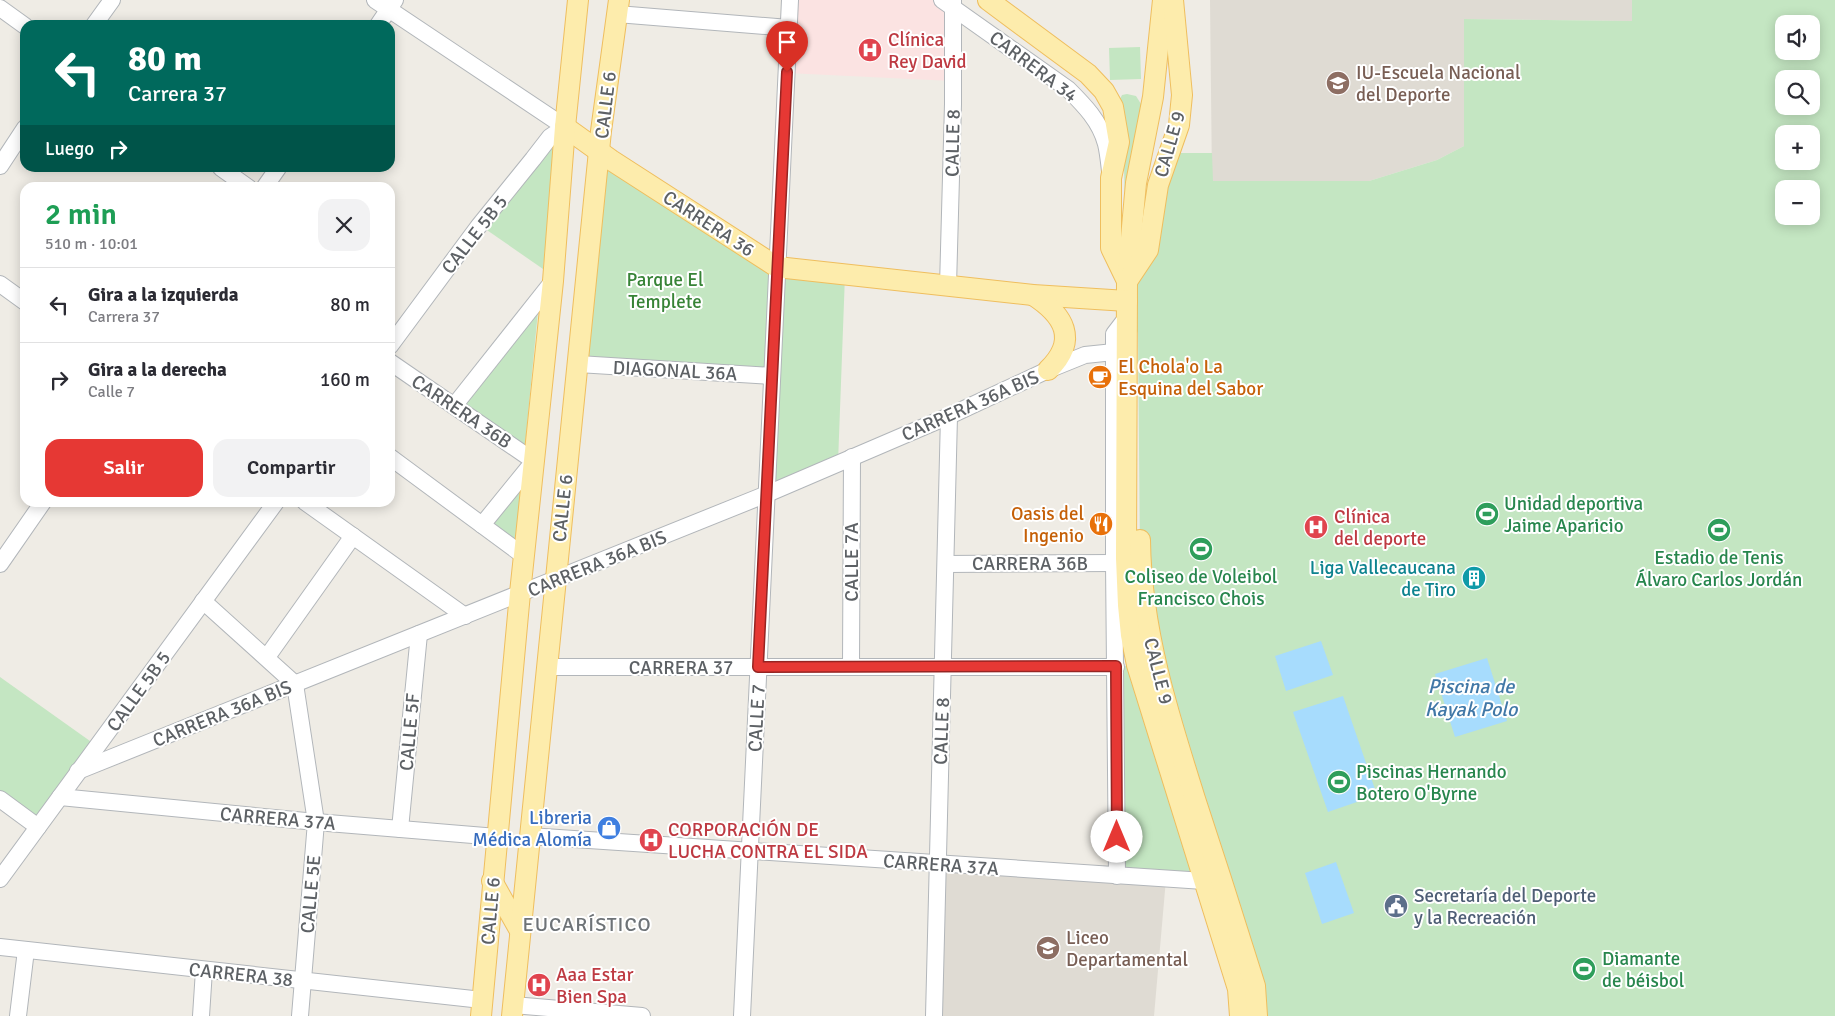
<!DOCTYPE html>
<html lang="es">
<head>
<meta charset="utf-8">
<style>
	:root { --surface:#fff; --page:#f2f2f3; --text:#2b2b33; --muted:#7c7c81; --line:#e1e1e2; --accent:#e63834 }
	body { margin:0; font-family:Signika,sans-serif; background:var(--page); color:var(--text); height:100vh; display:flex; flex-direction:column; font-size:19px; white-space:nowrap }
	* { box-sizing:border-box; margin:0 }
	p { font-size:16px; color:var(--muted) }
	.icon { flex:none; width:28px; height:28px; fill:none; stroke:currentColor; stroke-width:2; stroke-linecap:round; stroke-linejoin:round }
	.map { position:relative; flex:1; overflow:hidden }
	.side { position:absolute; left:20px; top:182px; width:375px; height:325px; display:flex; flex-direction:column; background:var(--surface); border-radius:15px; box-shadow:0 2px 12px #0003 }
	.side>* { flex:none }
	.banner { position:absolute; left:20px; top:20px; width:375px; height:152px; border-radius:15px; box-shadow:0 2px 12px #0003; background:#00695c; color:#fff; overflow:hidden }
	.buttons { position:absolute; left:1775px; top:15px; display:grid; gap:10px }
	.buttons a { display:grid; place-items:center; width:45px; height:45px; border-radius:10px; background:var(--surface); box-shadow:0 2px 12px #0003; font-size:25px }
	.pin { position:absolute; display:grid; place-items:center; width:42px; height:42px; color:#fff; margin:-51px -21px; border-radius:50% 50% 50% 0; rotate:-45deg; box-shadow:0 0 5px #0007 }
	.pin .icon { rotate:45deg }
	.me { position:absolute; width:55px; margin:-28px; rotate:0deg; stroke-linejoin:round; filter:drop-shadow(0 0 4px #0008) }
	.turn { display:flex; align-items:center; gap:18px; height:105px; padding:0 25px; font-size:22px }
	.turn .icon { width:65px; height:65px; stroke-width:2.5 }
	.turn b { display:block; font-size:35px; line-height:42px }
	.then { display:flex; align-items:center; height:48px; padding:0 25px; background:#0003; gap:10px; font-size:19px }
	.round { display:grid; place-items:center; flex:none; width:52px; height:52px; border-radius:15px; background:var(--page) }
	.overview { display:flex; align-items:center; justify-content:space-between; height:85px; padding:0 25px }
	h1 { font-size:30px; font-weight:600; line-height:38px; color:#1e9e55 }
	.button { display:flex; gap:10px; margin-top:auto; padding:10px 25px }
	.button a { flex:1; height:58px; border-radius:15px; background:var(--accent); color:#fff; font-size:20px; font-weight:600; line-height:58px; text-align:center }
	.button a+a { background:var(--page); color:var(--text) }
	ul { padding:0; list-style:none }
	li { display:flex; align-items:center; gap:15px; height:75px; padding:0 25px; border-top:1px solid var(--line) }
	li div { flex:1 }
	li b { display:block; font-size:19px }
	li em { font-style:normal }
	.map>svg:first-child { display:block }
</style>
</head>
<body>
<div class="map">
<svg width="1835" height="1016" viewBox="0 0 1835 1016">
	<rect width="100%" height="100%" fill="#efece5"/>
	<g fill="#dfdbd3">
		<polygon points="1210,0 1632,0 1632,21 1465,19 1464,146 1437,160 1369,181 1212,181"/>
		<polygon points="937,864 1166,879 1154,1016 934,1016"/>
	</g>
	<polygon fill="#fbe3e2" points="790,0 942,0 954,8 952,81 787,73"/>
	<g fill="#c4e6c2" fill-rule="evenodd">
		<path d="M1632,0H1835V1016H1257L1184,764L1140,559L1138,333L1127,317L1170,153H1212L1213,181H1369L1437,160L1464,146V19L1632,21ZM1784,24H1811V51H1784ZM1784,79H1811V106H1784ZM1784,134H1811V161H1784ZM1784,189H1811V216H1784Z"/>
		<polygon points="1140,47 1141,79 1110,80 1109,48"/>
		<polygon points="1127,94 1136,96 1141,104 1125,210 1123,121 1119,101 1122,95"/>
		<polygon points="548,147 555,150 543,269 481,226"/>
		<polygon points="599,151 777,267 845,275 838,463 767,494 772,376 578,364"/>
		<polygon points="538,311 525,446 457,405"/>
		<polygon points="524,480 516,549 485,524"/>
		<polygon points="1137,665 1204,881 1117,876 1116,667"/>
		<polygon points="0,677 97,746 38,827 0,799"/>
	</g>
	<g fill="#a7dcfd">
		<polygon points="1321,641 1333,675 1286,691 1275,656"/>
		<polygon points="1487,658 1507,721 1455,737 1435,674"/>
		<polygon points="1343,696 1377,795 1328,812 1293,712"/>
		<polygon points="1336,862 1354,913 1322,924 1305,873"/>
	</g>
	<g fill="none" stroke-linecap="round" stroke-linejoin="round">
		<g stroke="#b2b6ba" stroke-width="18">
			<g id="minor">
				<polyline points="375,0 565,127 550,137 533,159 478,227 390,346"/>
				<path d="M942,0L1068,89C1084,105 1100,121 1106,144C1108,152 1109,162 1110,171"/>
				<polyline points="0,8 25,26"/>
				<polyline points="617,14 789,28"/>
				<polyline points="94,25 112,0"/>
				<polyline points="378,25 395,0"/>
				<polyline points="0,166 25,128"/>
				<polyline points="221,168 249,188"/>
				<polyline points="264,188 278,168"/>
				<polyline points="0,284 25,302"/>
				<polyline points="948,286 953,104 953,0"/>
				<polyline points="390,362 534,461 482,525"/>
				<polyline points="578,364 772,376"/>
				<polyline points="454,406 553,281"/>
				<polyline points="390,457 524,556"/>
				<polyline points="305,502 465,616"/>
				<polyline points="0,564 43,502"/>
				<polyline points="946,564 1114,563"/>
				<polyline points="203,601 295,684 316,822 300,1016"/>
				<polyline points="267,657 353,536"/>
				<polyline points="546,667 1116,667"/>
				<polyline points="851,667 852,457"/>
				<polyline points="78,771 767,494 949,416 1048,370 1085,355 1114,352"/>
				<polyline points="60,797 316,822 497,837"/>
				<polyline points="0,799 38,827"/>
				<polyline points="400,829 419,634"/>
				<polyline points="529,836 1204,881"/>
				<polyline points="1117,876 1114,563 1114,334 1127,317"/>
				<polyline points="0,879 276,502"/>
				<polyline points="0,947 482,1000"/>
				<polyline points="513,1005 642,1016"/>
				<polyline points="18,1016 26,950"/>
				<polyline points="201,1016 204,970"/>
				<polyline points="742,1016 790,0"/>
				<polyline points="934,1016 949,416"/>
			</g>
		</g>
		<g stroke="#efbe5e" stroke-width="22">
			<g id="major">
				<polyline points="988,0 1088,74 1104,91 1113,107 1119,142 1111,178 1111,248 1127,281"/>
				<polyline points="1163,0 1153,97 1136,183 1127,282 1126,558 1128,605 1131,635 1137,665 1238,989 1240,1016"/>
				<polyline points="565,127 611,160 777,267 1033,295 1127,301"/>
				<polyline points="1128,280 1148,250 1158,185 1179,125 1182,95 1173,0"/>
				<path d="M1033,295C1064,315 1079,340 1048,370"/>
				<path d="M1140,540C1141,630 1169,717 1196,802C1216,863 1236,925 1255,986L1257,1016"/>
				<polyline points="492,881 519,929"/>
				<polyline points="481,1016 520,593 553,281 565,127 578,0"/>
				<polyline points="512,1016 601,131 619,0"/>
			</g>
		</g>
		<use href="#minor" stroke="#fff" stroke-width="16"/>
		<use href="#major" stroke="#fdecac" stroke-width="20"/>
	</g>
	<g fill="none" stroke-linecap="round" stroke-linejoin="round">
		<g stroke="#962422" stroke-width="12">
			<polyline id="route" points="787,72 758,667 1116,666 1117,837"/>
		</g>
		<use href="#route" stroke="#e63834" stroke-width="9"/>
	</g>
	<defs>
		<g id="hospital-disc" transform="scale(1.25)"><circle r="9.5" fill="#e0444e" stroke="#fff"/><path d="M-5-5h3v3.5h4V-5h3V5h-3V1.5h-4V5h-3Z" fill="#fff"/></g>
		<g id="university-disc" transform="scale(1.25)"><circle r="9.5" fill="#8d6e63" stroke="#fff"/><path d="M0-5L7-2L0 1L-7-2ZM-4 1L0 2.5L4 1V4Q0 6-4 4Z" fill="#fff"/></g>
		<g id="cafe-disc" transform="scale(1.25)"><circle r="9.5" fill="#e8710a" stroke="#fff"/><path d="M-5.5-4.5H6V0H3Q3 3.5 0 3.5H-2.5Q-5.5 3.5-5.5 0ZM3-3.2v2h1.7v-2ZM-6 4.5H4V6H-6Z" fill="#fff"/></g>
		<g id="stadium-disc" transform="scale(1.25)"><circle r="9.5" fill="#2e9e5b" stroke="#fff"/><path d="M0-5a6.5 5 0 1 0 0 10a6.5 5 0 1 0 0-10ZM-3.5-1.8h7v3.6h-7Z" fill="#fff"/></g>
		<g id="restaurant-disc" transform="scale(1.25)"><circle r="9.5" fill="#e8710a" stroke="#fff"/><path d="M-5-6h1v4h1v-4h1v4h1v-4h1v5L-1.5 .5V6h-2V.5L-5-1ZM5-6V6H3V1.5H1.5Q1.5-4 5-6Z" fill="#fff"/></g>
		<g id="building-disc" transform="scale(1.25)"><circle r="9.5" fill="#0f9aa8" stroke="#fff"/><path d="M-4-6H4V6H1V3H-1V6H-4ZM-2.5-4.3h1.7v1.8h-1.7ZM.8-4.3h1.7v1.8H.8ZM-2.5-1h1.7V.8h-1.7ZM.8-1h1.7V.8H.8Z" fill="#fff"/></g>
		<g id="shop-disc" transform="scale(1.25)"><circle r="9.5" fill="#3f7fe0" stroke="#fff"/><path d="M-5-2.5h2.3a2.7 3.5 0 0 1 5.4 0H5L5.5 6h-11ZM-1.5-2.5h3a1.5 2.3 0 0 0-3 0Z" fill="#fff"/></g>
		<g id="civic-disc" transform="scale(1.25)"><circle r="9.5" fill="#5c6f8a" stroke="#fff"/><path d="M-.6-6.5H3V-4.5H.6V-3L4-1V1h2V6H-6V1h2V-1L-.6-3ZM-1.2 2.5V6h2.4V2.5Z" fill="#fff"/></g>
	</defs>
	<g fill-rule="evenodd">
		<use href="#hospital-disc" x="870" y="50"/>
		<use href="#university-disc" x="1338" y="83"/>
		<use href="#cafe-disc" x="1100" y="377"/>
		<use href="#stadium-disc" x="1487" y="514"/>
		<use href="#restaurant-disc" x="1101" y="524"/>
		<use href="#hospital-disc" x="1316" y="527"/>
		<use href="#stadium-disc" x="1719" y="530"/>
		<use href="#stadium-disc" x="1201" y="549"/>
		<use href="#building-disc" x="1474" y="578"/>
		<use href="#stadium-disc" x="1339" y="782"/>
		<use href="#shop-disc" x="609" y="828"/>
		<use href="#hospital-disc" x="651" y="840"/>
		<use href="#civic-disc" x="1396" y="906"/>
		<use href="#university-disc" x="1048" y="948"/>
		<use href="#stadium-disc" x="1584" y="969"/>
		<use href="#hospital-disc" x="539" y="985"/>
	</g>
	<g text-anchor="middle" stroke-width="4" stroke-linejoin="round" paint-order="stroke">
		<g font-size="19" fill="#be3a42" stroke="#fff" text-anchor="start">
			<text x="888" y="46">Clínica<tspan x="888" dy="22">Rey David</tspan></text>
			<text x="1334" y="523">Clínica<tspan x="1334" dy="22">del deporte</tspan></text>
			<text x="668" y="836">CORPORACIÓN DE<tspan x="668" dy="22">LUCHA CONTRA EL SIDA</tspan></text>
			<text x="556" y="981">Aaa Estar<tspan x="556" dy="22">Bien Spa</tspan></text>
		</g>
		<g font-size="19" fill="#5d6165" stroke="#fff">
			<text transform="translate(1034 66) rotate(37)" y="7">CARRERA 34</text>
			<text transform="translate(605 105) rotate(-83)" y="7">CALLE 6</text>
			<text transform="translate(952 143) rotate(-89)" y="7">CALLE 8</text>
			<text transform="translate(1169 144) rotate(-74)" y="7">CALLE 9</text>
			<text transform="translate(709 223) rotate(33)" y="7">CARRERA 36</text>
			<text transform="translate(474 234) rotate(-52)" y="7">CALLE 5B 5</text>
			<text transform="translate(675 370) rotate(3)" y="7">DIAGONAL 36A</text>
			<text transform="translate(970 405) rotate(-24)" y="7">CARRERA 36A BIS</text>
			<text transform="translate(462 411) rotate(34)" y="7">CARRERA 36B</text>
			<text transform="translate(562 508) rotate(-84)" y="7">CALLE 6</text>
			<text transform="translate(851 562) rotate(-90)" y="7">CALLE 7A</text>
			<text transform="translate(597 563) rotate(-22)" y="7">CARRERA 36A BIS</text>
			<text x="1030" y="570">CARRERA 36B</text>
			<text x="681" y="674">CARRERA 37</text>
			<text transform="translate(1159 671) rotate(76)" y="7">CALLE 9</text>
			<text transform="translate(138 691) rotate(-54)" y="7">CALLE 5B 5</text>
			<text transform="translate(222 713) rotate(-22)" y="7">CARRERA 36A BIS</text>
			<text transform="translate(756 718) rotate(-87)" y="7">CALLE 7</text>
			<text transform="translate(941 731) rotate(-88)" y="7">CALLE 8</text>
			<text transform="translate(409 732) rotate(-85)" y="7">CALLE 5F</text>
			<text transform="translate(278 818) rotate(5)" y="7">CARRERA 37A</text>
			<text transform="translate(941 864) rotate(4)" y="7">CARRERA 37A</text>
			<text transform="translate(310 894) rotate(-85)" y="7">CALLE 5E</text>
			<text transform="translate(490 911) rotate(-85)" y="7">CALLE 6</text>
			<text transform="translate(241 974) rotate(6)" y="7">CARRERA 38</text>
		</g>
		<g font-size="19" fill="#785e54" stroke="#fff" text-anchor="start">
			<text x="1356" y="79">IU-Escuela Nacional<tspan x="1356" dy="22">del Deporte</tspan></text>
			<text x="1066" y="944">Liceo<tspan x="1066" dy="22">Departamental</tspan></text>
		</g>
		<g font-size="19" fill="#378336" stroke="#fff">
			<text x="665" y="286">Parque El<tspan x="665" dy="22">Templete</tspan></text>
		</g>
		<g font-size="19" fill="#c56008" stroke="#fff" text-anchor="start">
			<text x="1118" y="373">El Chola'o La<tspan x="1118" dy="22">Esquina del Sabor</tspan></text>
			<text x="1084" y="520" text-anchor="end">Oasis del<tspan x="1084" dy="22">Ingenio</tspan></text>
		</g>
		<g font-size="19" fill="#27864d" stroke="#fff" text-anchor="start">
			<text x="1504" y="510">Unidad deportiva<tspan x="1504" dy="22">Jaime Aparicio</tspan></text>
			<text x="1719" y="564" text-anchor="middle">Estadio de Tenis<tspan x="1719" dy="22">Álvaro Carlos Jordán</tspan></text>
			<text x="1201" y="583" text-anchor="middle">Coliseo de Voleibol<tspan x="1201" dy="22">Francisco Chois</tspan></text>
			<text x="1356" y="778">Piscinas Hernando<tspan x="1356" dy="22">Botero O'Byrne</tspan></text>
			<text x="1602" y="965">Diamante<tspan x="1602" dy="22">de béisbol</tspan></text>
		</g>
		<g font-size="19" fill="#0d838f" stroke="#fff" text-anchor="end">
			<text x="1456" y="574">Liga Vallecaucana<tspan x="1456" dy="22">de Tiro</tspan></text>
		</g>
		<g font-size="19" fill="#366cbe" stroke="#fff" text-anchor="end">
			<text x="592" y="824">Libreria<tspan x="592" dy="22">Médica Alomía</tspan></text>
		</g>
		<g font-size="19" fill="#4e5e75" stroke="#fff" text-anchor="start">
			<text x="1414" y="902">Secretaría del Deporte<tspan x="1414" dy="22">y la Recreación</tspan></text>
		</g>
		<g font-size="20" font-style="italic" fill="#4178a7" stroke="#fff">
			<text x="1471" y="693">Piscina de<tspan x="1471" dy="23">Kayak Polo</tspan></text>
		</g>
		<g font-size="20" letter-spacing="1" fill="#6e7377" stroke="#fff">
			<text x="587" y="931">EUCARÍSTICO</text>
		</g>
	</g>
</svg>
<div class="buttons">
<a><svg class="icon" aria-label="sound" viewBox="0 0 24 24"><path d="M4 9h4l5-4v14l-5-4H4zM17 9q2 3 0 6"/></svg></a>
<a><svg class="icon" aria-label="search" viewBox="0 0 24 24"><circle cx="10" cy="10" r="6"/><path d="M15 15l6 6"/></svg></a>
<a>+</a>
<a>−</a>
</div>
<div class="pin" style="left:787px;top:72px;background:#d93025"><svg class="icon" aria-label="arrive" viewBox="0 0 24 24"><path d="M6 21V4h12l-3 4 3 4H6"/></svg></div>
<svg class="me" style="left:1117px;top:837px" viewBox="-20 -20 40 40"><circle r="19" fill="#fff"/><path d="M0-13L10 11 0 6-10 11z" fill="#e63834"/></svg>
<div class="banner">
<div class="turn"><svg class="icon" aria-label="left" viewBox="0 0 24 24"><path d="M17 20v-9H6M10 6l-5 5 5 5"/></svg><div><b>80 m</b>Carrera 37</div></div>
<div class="then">Luego<svg class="icon" aria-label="right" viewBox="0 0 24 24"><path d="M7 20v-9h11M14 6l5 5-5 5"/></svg></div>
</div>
<section class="side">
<div class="overview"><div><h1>2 min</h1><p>510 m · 10:01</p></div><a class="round"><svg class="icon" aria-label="close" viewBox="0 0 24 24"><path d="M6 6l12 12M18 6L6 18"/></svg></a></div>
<ul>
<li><svg class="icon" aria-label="left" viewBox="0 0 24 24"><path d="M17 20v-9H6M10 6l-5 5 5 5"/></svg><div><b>Gira a la izquierda</b><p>Carrera 37</p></div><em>80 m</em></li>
<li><svg class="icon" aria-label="right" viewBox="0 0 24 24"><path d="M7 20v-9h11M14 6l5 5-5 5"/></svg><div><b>Gira a la derecha</b><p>Calle 7</p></div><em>160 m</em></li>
</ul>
<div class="button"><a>Salir</a><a>Compartir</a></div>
</section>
</div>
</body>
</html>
